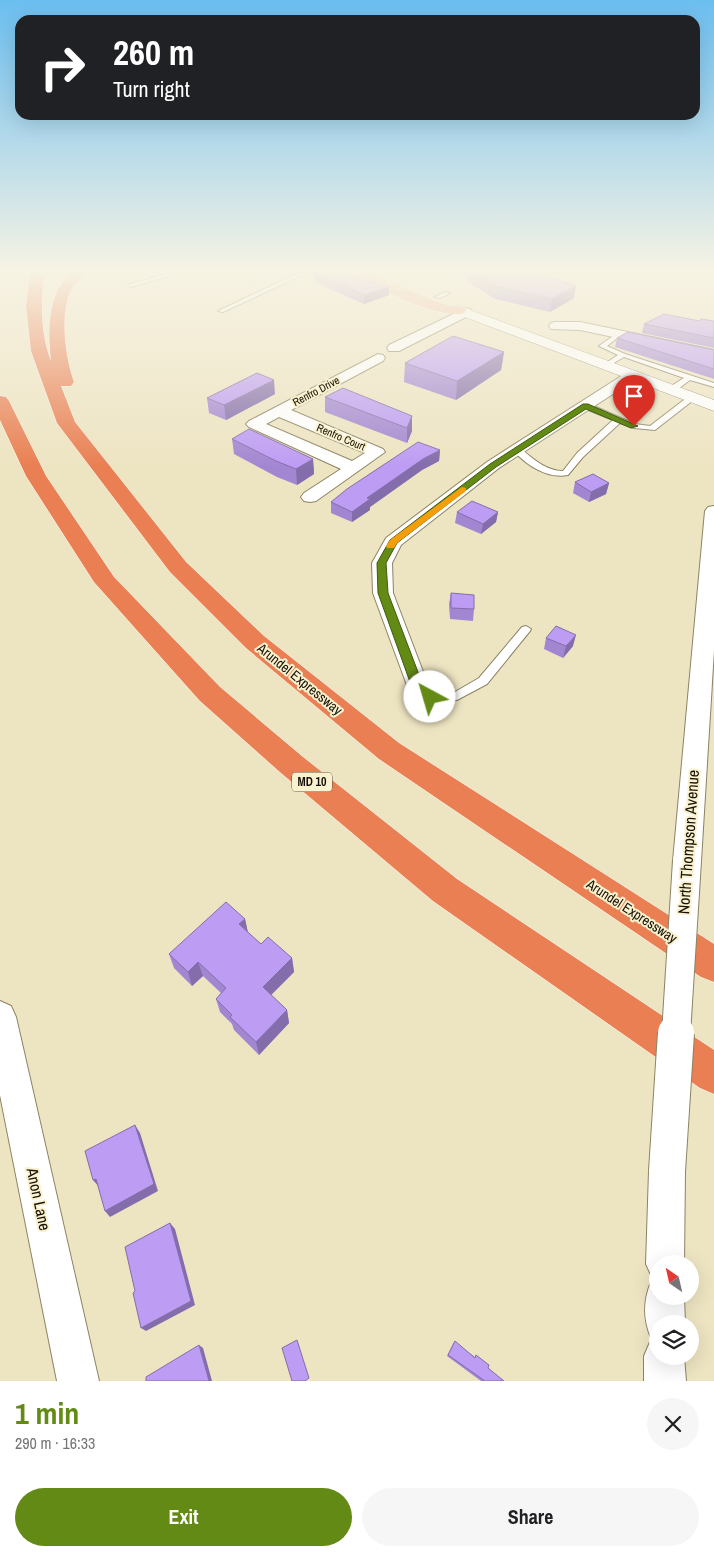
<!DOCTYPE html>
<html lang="en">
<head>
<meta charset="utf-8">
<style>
	:root { --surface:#fff; --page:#f6f6f6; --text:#202124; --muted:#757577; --accent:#638a15 }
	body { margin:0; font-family:"Archivo Narrow",sans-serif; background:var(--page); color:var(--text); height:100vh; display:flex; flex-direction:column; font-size:19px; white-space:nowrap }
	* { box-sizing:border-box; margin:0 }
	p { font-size:16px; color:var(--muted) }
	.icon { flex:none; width:28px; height:28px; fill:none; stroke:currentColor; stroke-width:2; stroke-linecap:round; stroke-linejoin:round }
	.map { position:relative; height:1381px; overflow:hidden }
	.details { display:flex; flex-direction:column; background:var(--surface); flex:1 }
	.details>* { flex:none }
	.hud { position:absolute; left:15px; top:15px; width:685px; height:105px; border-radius:15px; box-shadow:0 5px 20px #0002; background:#202124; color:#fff; overflow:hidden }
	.needle { width:32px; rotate:326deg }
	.controls { position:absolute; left:649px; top:1255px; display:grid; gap:10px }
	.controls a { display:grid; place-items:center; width:50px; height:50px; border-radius:50%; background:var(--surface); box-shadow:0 5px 20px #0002; font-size:25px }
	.pin { position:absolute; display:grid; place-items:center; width:42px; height:42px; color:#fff; margin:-51px -21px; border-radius:50% 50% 50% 0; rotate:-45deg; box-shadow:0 0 5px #0007 }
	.pin .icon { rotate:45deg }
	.me { position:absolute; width:55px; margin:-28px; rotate:321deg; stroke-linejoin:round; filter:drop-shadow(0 0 4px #0008) }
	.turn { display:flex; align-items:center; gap:18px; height:105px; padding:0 15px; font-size:22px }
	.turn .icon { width:65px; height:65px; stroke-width:2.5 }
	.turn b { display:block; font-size:35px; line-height:42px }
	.round { display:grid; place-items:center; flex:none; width:52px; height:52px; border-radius:26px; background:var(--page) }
	.summary { display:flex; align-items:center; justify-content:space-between; height:85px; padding:0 15px }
	h1 { font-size:30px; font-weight:700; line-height:38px; color:var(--accent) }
	.button { display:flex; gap:10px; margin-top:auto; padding:10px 15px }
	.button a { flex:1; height:58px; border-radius:30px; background:var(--accent); color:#fff; font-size:20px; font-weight:700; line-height:58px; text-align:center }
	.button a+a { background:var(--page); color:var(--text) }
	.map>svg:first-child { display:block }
</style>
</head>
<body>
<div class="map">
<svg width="714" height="1381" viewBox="0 0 714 1381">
	<rect width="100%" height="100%" fill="#ede4c2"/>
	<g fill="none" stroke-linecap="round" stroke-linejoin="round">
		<g stroke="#8b8364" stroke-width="2">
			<g id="service">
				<polygon points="168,273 179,273 131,287 128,285"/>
				<polygon points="298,273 307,273 223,312 218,311"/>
				<polygon points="445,292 450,293 440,298 435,297"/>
				<polygon points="619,332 621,333 621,335 607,346 625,354 714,383 714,387 690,380 674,392 668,392 668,388 684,378 624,357 607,367 603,367 603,365 618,355 599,346"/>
				<path d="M689,396L696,398L655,430L634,428L620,423L583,457L568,475C547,479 526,465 513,450L520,448C532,458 546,471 563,471L577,453L613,420L583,408V404H589L635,424L650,426Z"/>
				<polygon points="526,626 531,629 530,631 487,684 457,700 426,700 410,682 416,678 420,679 433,693 455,692 479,678 522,627"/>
			</g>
		</g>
		<g stroke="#8b8364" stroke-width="2">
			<g id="minor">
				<polygon points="466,308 470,309 472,312 470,315 399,351 389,351 387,348 389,345"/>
				<polygon points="555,322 580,322 714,350 714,358 580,330 551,329 549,326 551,323"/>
				<path d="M378,354L383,355L385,358L383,361L291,410L383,449L385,452L316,501L310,502L304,501L301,497L304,493L341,469L249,427L246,424L249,421ZM279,417L365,453L352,461L266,424Z"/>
				<polygon points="631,372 636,373 638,376 636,379 499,468 401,545 392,563 393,593 427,682 424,688 416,690 408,688 373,593 372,563 386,538 487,462 626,373"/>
				<polygon points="714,506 714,650 701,861 697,869 687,873 677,869 673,861 705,511 708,507"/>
				<polygon points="0,1001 11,1006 16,1017 99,1381 57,1381 0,1095"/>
				<path d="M667,1153L680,1158L685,1171L684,1264H658V1296H684L685,1324H658V1356H684L686,1381H644V1356L650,1342L655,1340L651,1338C643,1319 643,1301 651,1282L657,1280L652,1277L646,1264L649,1171L654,1158Z"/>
			</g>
		</g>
		<g stroke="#8b8364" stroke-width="1">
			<polygon id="secondary" points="459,306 714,400 714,411 454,313 452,310 454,307"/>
		</g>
		<g stroke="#fff" stroke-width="1">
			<path id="primary" d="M349,273H369L443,304L464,307L466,310L464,313C438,320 377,287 351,276Z"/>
		</g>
		<g stroke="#fff" stroke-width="1">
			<g id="motorway">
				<path d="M30,273H44C41,303 40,333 51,361C48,331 47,296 70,273H86C82,279 76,282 72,288C59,313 65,357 74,382L71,386H61L75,422L186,562L264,636L399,743L714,944V982L701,977L379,759L246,648L170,572L57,423L31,351L26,306Z"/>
				<polygon points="0,396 6,397 9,401 46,476 114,577 220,687 303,757 457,879 714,1050 714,1094 700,1088 433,901 281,773 200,701 94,582 26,476 0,420"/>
			</g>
		</g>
		<use href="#service" fill="#fff" fill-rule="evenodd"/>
		<use href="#minor" fill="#fff" fill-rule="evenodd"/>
		<use href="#secondary" fill="#fff" fill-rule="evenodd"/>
		<use href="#primary" fill="#f2b297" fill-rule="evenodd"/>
		<use href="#motorway" fill="#e97f52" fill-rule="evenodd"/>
		<g stroke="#8b8364" stroke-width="30" stroke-linecap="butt">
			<polyline id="minor-bridge-far1" points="676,1034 687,861"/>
		</g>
		<g stroke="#8b8364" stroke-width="38" stroke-linecap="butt">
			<polyline id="minor-bridge" points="667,1171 676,1033"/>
		</g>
		<use href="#minor-bridge-far1" stroke="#fff" stroke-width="28"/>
		<use href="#minor-bridge" stroke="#fff" stroke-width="36"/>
	</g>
	<g fill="#a386d2">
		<polygon points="249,273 269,273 262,277"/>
		<polygon points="314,273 389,295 364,304 314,282"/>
		<polygon points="455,273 524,273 574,298 550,312 495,299 468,282 469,277"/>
		<polygon points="700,321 714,321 714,348 642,333 644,324"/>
		<polygon points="617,338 714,350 714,379 615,347"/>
		<polygon points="504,352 501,370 456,400 404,382 405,363"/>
		<polygon points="275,394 226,420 209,413 207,398"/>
		<polygon points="325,397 412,416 412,431 407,443 325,412"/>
		<polygon points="232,439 313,459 314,474 297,485 277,477 234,454"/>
		<polygon points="440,450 439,461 422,470 370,507 370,510 352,522 331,513 331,502"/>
		<polygon points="575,482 609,483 606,494 589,502 573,493"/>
		<polygon points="457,512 498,512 496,522 481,534 455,523"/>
		<polygon points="451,593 474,609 473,621 450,619 449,604"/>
		<polygon points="546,638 573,646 563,658 544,649"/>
		<polygon points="245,919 248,933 261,944 292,958 294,972 271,995 287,1010 289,1023 259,1055 234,1030 232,1024 220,1012 216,999 221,993 203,976 192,986 174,968 169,954"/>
		<polygon points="454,1342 475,1357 476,1355 488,1368 504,1381 481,1381 447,1356"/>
	</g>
	<g fill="#846dab">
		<polygon points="262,273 269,273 262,277"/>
		<polygon points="576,286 574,298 550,312 552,299"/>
		<polygon points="389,287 389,295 364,304 364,295"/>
		<polygon points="504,352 501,370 456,400 457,381"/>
		<polygon points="274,380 275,394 226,420 224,405"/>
		<polygon points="412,416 412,431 407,443 407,428"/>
		<polygon points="440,450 439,461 422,470 370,507 370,510 352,522 352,512 367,498 423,459"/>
		<polygon points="313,459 314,474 297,485 296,469"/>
		<polygon points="609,483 606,494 589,502 591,492"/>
		<polygon points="498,512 496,522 481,534 483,524"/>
		<polygon points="576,635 573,646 563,658 566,646"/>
		<polygon points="245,919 248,933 239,924"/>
		<polygon points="292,958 294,972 265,1001 263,987"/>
		<polygon points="198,962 203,976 192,986 188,972"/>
		<polygon points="287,1010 289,1023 259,1055 256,1042"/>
		<polygon points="135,1125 140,1133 158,1191 110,1217 105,1211"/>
		<polygon points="96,1179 99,1187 93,1180"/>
		<polygon points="170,1223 175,1229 195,1305 146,1331 141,1328"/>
		<polygon points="199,1345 203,1348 212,1381 209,1381"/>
	</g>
	<g fill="#bd9cf4" stroke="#846dab">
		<polygon points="314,273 342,273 389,287 364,295"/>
		<polygon points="475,273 524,273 529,275 540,274 576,286 552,299 496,287"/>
		<polygon points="664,314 700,321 701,319 714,321 714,338 644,324"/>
		<polygon points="628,332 714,350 714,369 617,338"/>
		<polygon points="453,336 504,352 457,381 405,363"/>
		<polygon points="257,373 274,380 224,405 207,398"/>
		<polygon points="343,388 412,416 407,428 325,397"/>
		<polygon points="249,429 313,459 296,469 276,461 232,439"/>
		<polygon points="418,442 440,450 423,459 367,498 370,499 352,512 331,502 347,489"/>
		<polygon points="593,474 609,483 591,492 575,482"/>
		<polygon points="472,501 498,512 483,524 457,512"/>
		<polygon points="451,593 474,595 474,609 451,608"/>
		<polygon points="556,626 576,635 566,646 546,638"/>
		<polygon points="226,902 245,919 239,924 261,944 268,937 292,958 263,987 287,1010 256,1042 230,1017 232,1015 216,999 226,988 198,962 188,972 169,954"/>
		<polygon points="135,1125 154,1184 105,1211 96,1179 93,1180 85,1151"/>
		<polygon points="170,1223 191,1301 141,1328 133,1293 135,1291 125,1247"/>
		<polygon points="297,1340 309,1378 305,1381 292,1381 282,1348"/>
		<polygon points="455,1341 475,1358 476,1355 489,1365 488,1368 504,1381 485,1381 448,1355"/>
		<polygon points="199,1345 209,1381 146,1381 146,1377"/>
	</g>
	<linearGradient id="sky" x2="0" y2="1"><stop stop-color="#6bbef0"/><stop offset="0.58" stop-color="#f7f3e4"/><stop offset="1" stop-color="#f7f3e4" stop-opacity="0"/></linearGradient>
	<rect width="714" height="467" fill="url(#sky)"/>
	<polygon fill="#638a15" stroke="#405a0e" points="583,404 588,404 638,426 631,428 586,409 496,467 397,543 386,563 388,593 421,680 436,697 434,700 426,700 410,682 378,593 377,563 390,540 490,464"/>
	<polygon fill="#f59e0b" points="462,487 466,488 466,491 397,543 394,548 387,548 386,546 390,540"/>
	<g text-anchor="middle" stroke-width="4" stroke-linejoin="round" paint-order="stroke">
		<g font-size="11" fill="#151106" stroke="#faf1cf">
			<text transform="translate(316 391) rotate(-28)" y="4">Renfro Drive</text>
			<text transform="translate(341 437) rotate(23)" y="4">Renfro Court</text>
		</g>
		<rect fill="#faf1cf" stroke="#5a5442" stroke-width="1" x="292" y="772.5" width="40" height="19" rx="4"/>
		<g font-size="12" font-weight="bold" fill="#151106">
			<text x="312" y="786">MD 10</text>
		</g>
		<g font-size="14" fill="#151106" stroke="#faf1cf">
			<text transform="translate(300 679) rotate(39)" y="5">Arundel Expressway</text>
			<text transform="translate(632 911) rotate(33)" y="5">Arundel Expressway</text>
		</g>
		<g font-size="16" fill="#151106" stroke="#faf1cf">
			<text transform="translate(688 842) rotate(-86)" y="6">North Thompson Avenue</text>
			<text transform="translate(39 1199) rotate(78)" y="6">Anon Lane</text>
		</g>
	</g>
</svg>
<div class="controls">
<a><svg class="needle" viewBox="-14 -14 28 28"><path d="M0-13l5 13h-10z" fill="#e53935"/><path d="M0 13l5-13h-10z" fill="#757577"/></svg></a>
<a><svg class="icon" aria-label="layers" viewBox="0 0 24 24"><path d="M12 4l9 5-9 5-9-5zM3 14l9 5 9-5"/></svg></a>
</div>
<div class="pin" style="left:634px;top:426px;background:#d93025"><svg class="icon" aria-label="arrive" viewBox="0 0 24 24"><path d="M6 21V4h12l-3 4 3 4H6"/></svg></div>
<svg class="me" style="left:430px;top:697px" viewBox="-20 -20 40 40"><circle r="19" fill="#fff"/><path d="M0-13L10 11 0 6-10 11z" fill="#638a15"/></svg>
<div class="hud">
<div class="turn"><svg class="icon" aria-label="right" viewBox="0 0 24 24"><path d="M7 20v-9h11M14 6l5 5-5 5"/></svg><div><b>260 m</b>Turn right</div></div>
</div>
</div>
<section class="details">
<div class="summary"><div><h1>1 min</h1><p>290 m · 16:33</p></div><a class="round"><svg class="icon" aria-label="close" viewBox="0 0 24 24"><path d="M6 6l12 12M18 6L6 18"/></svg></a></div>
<div class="button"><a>Exit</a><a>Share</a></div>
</section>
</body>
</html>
